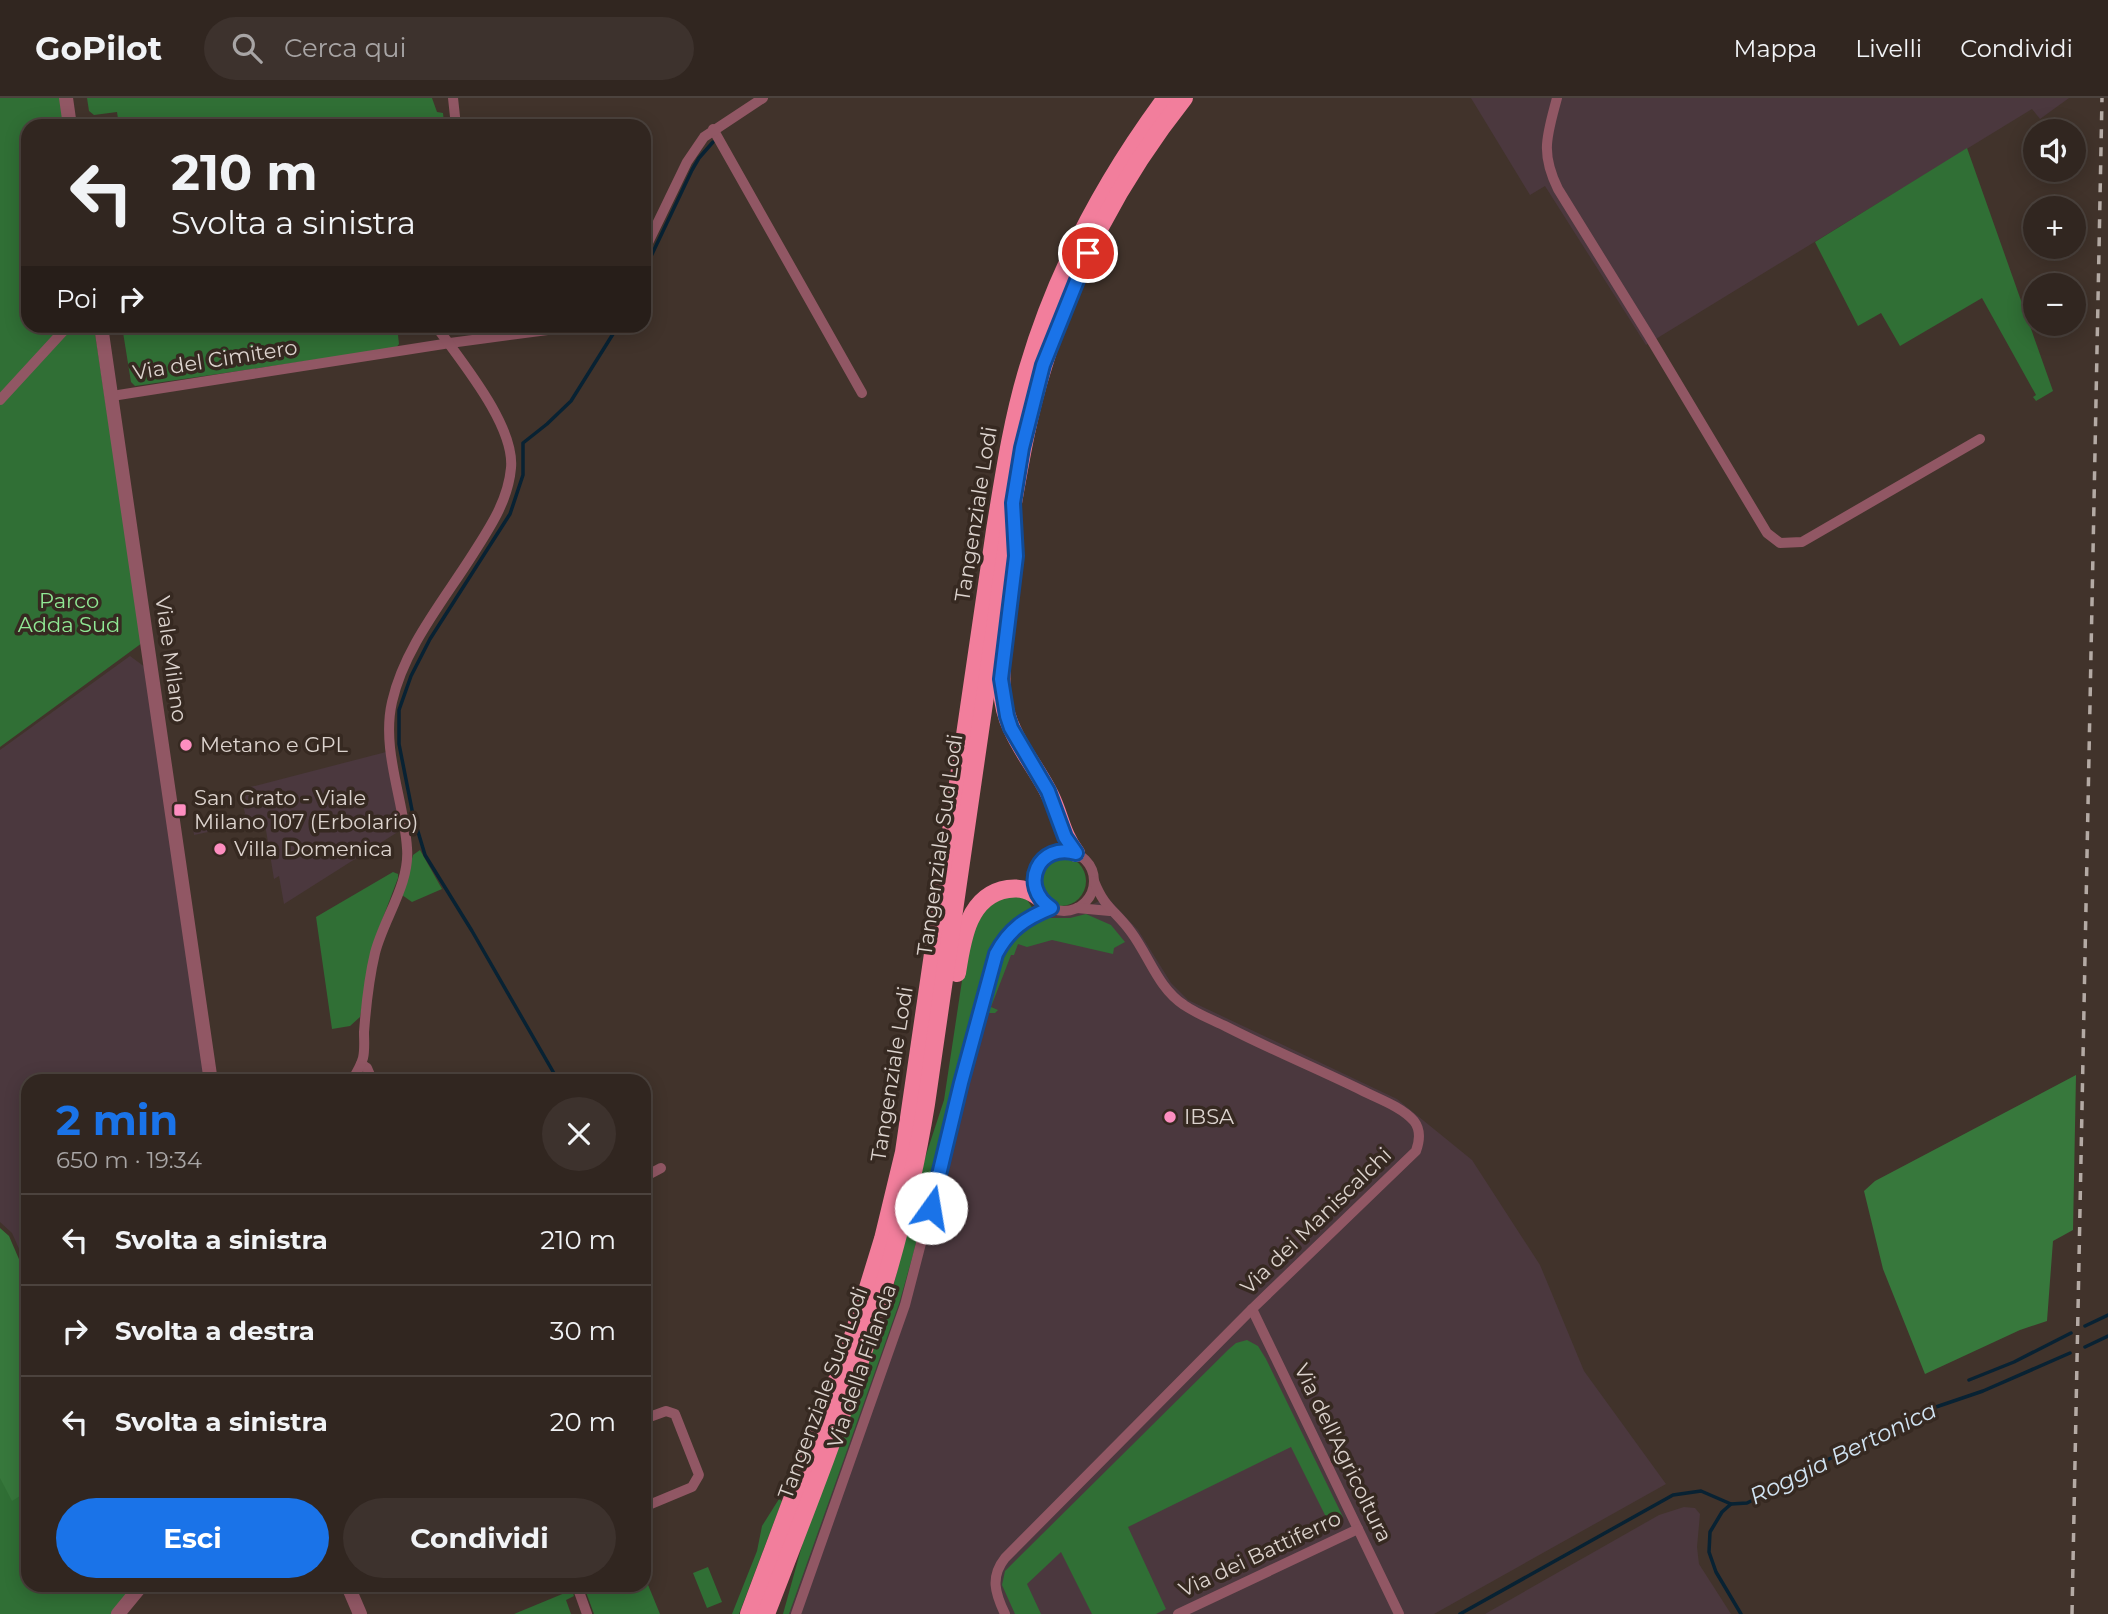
<!DOCTYPE html>
<html lang="it">
<head>
<meta charset="utf-8">
<style>
	:root { --surface:#312620; --page:#3d322d; --text:#f1f3f6; --muted:#a8a5a5; --line:#4c433e; --accent:#1a73e8 }
	body { margin:0; font-family:Montserrat,sans-serif; background:var(--page); color:var(--text); height:100vh; display:flex; flex-direction:column; font-size:26px; white-space:nowrap }
	* { box-sizing:border-box; margin:0 }
	p { font-size:23px; color:var(--muted) }
	.icon { flex:none; width:38px; height:38px; fill:none; stroke:currentColor; stroke-width:2; stroke-linecap:round; stroke-linejoin:round }
	.map { position:relative; flex:1; overflow:hidden }
	.side { position:absolute; left:21px; top:976px; width:630px; height:518px; display:flex; flex-direction:column; background:var(--surface); border-radius:21px; box-shadow:0 4px 18px #0003,0 0 0 2px var(--line) }
	.side>* { flex:none }
	.top-card { position:absolute; left:21px; top:21px; width:630px; height:214px; border-radius:21px; box-shadow:0 4px 18px #0003,0 0 0 2px var(--line); background:#312620; color:var(--text); overflow:hidden }
	.buttons { position:absolute; left:2023px; top:21px; display:grid; gap:14px }
	.buttons a { display:grid; place-items:center; width:63px; height:63px; border-radius:50%; background:var(--surface); box-shadow:0 4px 18px #0003,0 0 0 2px var(--line); font-size:35px }
	.pin { position:absolute; display:grid; place-items:center; width:60px; height:60px; color:#fff; margin:-30px; border:4px solid #fff; border-radius:50%; box-shadow:0 2px 7px #0007 }
	.me { position:absolute; width:77px; margin:-38px; rotate:13deg; stroke-linejoin:round; filter:drop-shadow(0 0 5px #0008) }
	.turn { display:flex; align-items:center; gap:24px; height:147px; padding:0 35px; font-size:32px }
	.turn .icon { width:91px; height:91px; stroke-width:2.5 }
	.turn b { display:block; font-size:49px; line-height:60px }
	.then { display:flex; align-items:center; height:66px; padding:0 35px; background:#0003; gap:14px; font-size:26px }
	.round { display:grid; place-items:center; flex:none; width:74px; height:74px; border-radius:37px; background:var(--page) }
	.summary { display:flex; align-items:center; justify-content:space-between; height:119px; padding:0 35px }
	h1 { font-size:42px; font-weight:700; line-height:52px; color:var(--accent) }
	.button { display:flex; gap:14px; margin-top:auto; padding:14px 35px }
	.button a { flex:1; height:80px; border-radius:42px; background:var(--accent); color:#fff; font-size:28px; font-weight:700; line-height:80px; text-align:center }
	.button a+a { background:var(--page); color:var(--text) }
	ul { padding:0; list-style:none }
	li { display:flex; align-items:center; gap:21px; height:91px; padding:0 35px; border-top:2px solid var(--line) }
	li div { flex:1 }
	li b { display:block; font-size:26px }
	li em { font-style:normal }
	header { display:flex; align-items:center; gap:42px; box-sizing:border-box; height:98px; padding:0 35px; background:var(--surface); border-bottom:2px solid var(--line) }
	header strong { font-size:33px }
	nav { display:flex; gap:38px; margin-inline-start:auto; font-size:24px }
	.search { width:490px; height:63px; background:var(--page); display:flex; align-items:center; gap:18px; box-sizing:border-box; padding:0 24px; border-radius:38px; color:var(--muted); font-size:26px }
	.map>svg:first-child { display:block }
</style>
</head>
<body>
<header>
<strong>GoPilot</strong>
<div class="search"><svg class="icon" aria-label="search" viewBox="0 0 24 24"><circle cx="10" cy="10" r="6"/><path d="M15 15l6 6"/></svg>Cerca qui</div>
<nav><a>Mappa</a><a>Livelli</a><a>Condividi</a></nav>
</header>
<div class="map">
<svg width="2108" height="1516" viewBox="0 0 2108 1516">
	<rect width="100%" height="100%" fill="#41332b"/>
	<g fill="#4b383e">
		<polygon points="1471,0 2069,0 2040,21 2032,11 1646,247 1545,88 1530,97"/>
		<polygon points="130,558 157,578 209,983 28,984 28,1171 12,1135 0,1124 0,652"/>
		<polygon points="390,653 404,730 284,806 279,778 274,781 264,720 245,722 222,731 194,737 193,728 223,724 244,717 245,715 239,692"/>
		<polygon points="1107,799 1138,832 1171,885 1188,902 1397,1001 1472,1062 1540,1167 1584,1273 1666,1386 1434,1516 789,1516 899,1206 913,1157 965,946 992,851 1002,833 1010,825 1033,811 1056,817 1067,816 1079,813"/>
		<polygon points="1684,1409 1695,1410 1700,1416 1697,1449 1699,1466 1731,1516 1485,1516 1659,1417"/>
	</g>
	<g fill="#306f35">
		<polygon points="0,0 60,0 64,28 28,28 28,228 94,228 142,545 0,649"/>
		<polygon points="87,0 432,0 437,14 443,15 444,25 439,26 439,28 119,28 117,14 94,17 89,13"/>
		<polygon points="1967,50 2053,293 2036,303 2033,299 2036,297 1982,200 1900,248 1881,215 1858,228 1815,144"/>
		<polygon points="122,228 397,228 399,246 396,250 135,288 131,284"/>
		<polygon points="420,752 442,791 412,804 402,797 413,757"/>
		<circle cx="1061" cy="783" r="25"/>
		<polygon points="393,774 398,776 398,780 376,838 360,919 350,928 332,931 316,819"/>
		<polygon points="1006,796 1026,800 1033,811 1002,833 988,862 965,946 913,1157 899,1206 789,1516 783,1516 806,1433 855,1303 890,1202 925,1060 944,1002 963,876 973,828 982,812"/>
		<polygon points="1086,816 1111,827 1125,844 1114,850 1113,856 1052,842 1027,849 1018,846 1014,857 1011,857 991,909 998,912 995,915 988,915 986,912 1002,856 1006,847 1020,832 1042,820 1070,820"/>
		<polygon points="0,1132 28,1186 28,1488 134,1488 111,1516 0,1516"/>
		<polygon points="1247,1242 1258,1248 1266,1261 1343,1419 1341,1426 1332,1431 1291,1349 1128,1429 1166,1511 1156,1516 1092,1516 1061,1454 1027,1486 1041,1516 1015,1516 1002,1487 1005,1473 1229,1251 1236,1245"/>
		<polygon points="779,1401 782,1403 739,1516 732,1516 757,1453 762,1428"/>
		<polygon points="708,1469 722,1504 707,1510 693,1475"/>
		<polygon points="644,1477 660,1516 594,1516 586,1494 602,1488 644,1488"/>
		<polygon points="572,1492 574,1498 566,1502 571,1516 514,1516"/>
	</g>
	<g fill="#37783c">
		<polygon points="2076,977 2073,1132 2053,1143 2047,1223 2020,1232 1925,1276 1883,1171 1864,1093 1875,1083"/>
		<polygon points="0,1130 9,1138 28,1182 28,1393 12,1403 0,1380"/>
	</g>
	<g fill="none" stroke-linecap="round" stroke-linejoin="round">
		<g stroke="#082233" stroke-width="3.5">
			<polyline points="644,173 692,72 699,60 713,44"/>
			<polyline points="559,984 472,833 425,757 413,717 399,646 399,612 411,578 430,541 510,416 523,377 523,345 547,326 571,303 618,228"/>
			<polyline points="2085,1228 2108,1217"/>
			<polyline points="2085,1249 2108,1238"/>
			<polyline points="1969,1282 2014,1264 2071,1235"/>
			<polyline points="1460,1516 1673,1397 1701,1393 1731,1406"/>
			<polyline points="1741,1516 1716,1474 1709,1454 1710,1434 1722,1414 1731,1406 1747,1405 1792,1383 1825,1363 1933,1310 1983,1293 2070,1255"/>
		</g>
		<g stroke="#915764" stroke-width="10">
			<polyline points="453,0 456,28"/>
			<path d="M1557,0C1547,38 1540,54 1558,91L1649,238L1767,435L1780,445L1802,444L1980,341"/>
			<polyline points="713,31 862,295"/>
			<polyline points="644,153 687,64 704,39 763,0"/>
			<polyline points="112,298 450,245 578,228"/>
			<polyline points="0,302 68,228"/>
			<circle cx="1064" cy="783" r="30"/>
			<polyline points="1077,810 1110,813"/>
			<polyline points="361,966 367,970 373,984"/>
			<path d="M351,984C356,976 361,968 363,960C365,952 364,942 364,934C366,908 369,880 375,855C384,820 410,786 407,750C404,702 381,652 392,604C404,550 444,502 473,456C490,429 508,403 511,370C515,327 460,262 436,228"/>
			<polyline points="644,1079 661,1070"/>
			<polyline points="1252,1211 1399,1516"/>
			<polyline points="644,1321 666,1313 675,1316 699,1377 692,1389 644,1409"/>
			<polyline points="577,1488 587,1516"/>
			<path d="M796,1516L905,1207L996,856C1009,831 1026,820 1051,810"/>
			<path d="M1005,1516C995,1495 990,1479 1005,1460L1252,1211L1416,1053C1420,1042 1421,1032 1414,1023C1402,1009 1379,1001 1363,993C1318,971 1272,952 1227,929C1213,922 1197,916 1184,907C1158,890 1149,858 1131,834C1115,812 1105,811 1094,783"/>
			<polyline points="1178,1516 1358,1431"/>
		</g>
		<g stroke="#915764" stroke-width="14">
			<polyline points="66,0 70,28"/>
			<polyline points="101,228 211,984"/>
			<polyline points="348,1488 360,1516"/>
			<polyline points="118,1516 141,1488"/>
		</g>
		<g stroke="#f27e9c" stroke-width="18">
			<path d="M1004,546C1000,574 999,604 1012,631C1022,654 1039,674 1050,697C1060,717 1062,737 1076,755"/>
			<path d="M957,875C962,842 968,797 1008,791C1021,789 1030,792 1040,800"/>
			<path d="M749,1516L851,1245L883,1141L904,1054L995,432C1004,377 1012,323 1028,270C1057,172 1106,81 1166,0"/>
			<path d="M766,1516C831,1347 897,1185 926,1006L1013,405C1021,359 1029,313 1043,269C1071,173 1122,78 1184,0"/>
		</g>
		<polyline stroke="#b4aaa4" stroke-width="3.5" stroke-dasharray="9 9" stroke-linecap="butt" points="2072,1516 2102,0"/>
	</g>
	<g fill="none" stroke-linecap="round" stroke-linejoin="round">
		<g stroke="#114b97" stroke-width="18">
			<path id="route" d="M931,1110L961,985L996,856C1009,831 1026,820 1051,810C1018,788 1039,744 1076,755L1065,739L1048,693L1011,630L1007,618L1001,581L1016,458L1013,405L1022,350L1043,267L1088,155"/>
		</g>
		<use href="#route" stroke="#1a73e8" stroke-width="12"/>
	</g>
	<g fill="#fd8ec0" stroke="#362921" stroke-width="2.5">
		<circle cx="186" cy="647" r="7"/>
		<rect x="173" y="705" width="14" height="14" rx="3.5"/>
		<circle cx="220" cy="751" r="7"/>
		<circle cx="1170" cy="1019" r="7"/>
	</g>
	<g text-anchor="middle" stroke-width="7" stroke-linejoin="round" paint-order="stroke">
		<g font-size="21" fill="#dcd3ce" stroke="#362921">
			<text transform="translate(215 262) rotate(-9)" y="7">Via del Cimitero</text>
			<text transform="translate(976 416) rotate(-81)" y="7">Tangenziale Lodi</text>
			<text transform="translate(171 561) rotate(82)" y="7">Viale Milano</text>
			<text transform="translate(940 747) rotate(-82)" y="7">Tangenziale Sud Lodi</text>
			<text transform="translate(892 976) rotate(-81)" y="7">Tangenziale Lodi</text>
			<text transform="translate(1316 1123) rotate(-44)" y="7">Via dei Maniscalchi</text>
			<text transform="translate(862 1268) rotate(-71)" y="7">Via della Filanda</text>
			<text transform="translate(823 1295) rotate(-70)" y="7">Tangenziale Sud Lodi</text>
			<text transform="translate(1343 1355) rotate(64)" y="7">Via dell'Agricoltura</text>
			<text transform="translate(1260 1456) rotate(-25)" y="7">Via dei Battiferro</text>
		</g>
		<g font-size="21" fill="#90e894" stroke="#362921">
			<text x="69" y="510">Parco<tspan x="69" dy="24">Adda Sud</tspan></text>
		</g>
		<g font-size="21" fill="#dcd3ce" stroke="#362921" text-anchor="start">
			<text x="200" y="654">Metano e GPL</text>
			<text x="194" y="707">San Grato - Viale<tspan x="194" dy="24">Milano 107 (Erbolario)</tspan></text>
			<text x="234" y="758">Villa Domenica</text>
			<text x="1184" y="1026">IBSA</text>
		</g>
		<g font-size="23" font-style="italic" fill="#d1e4f3" stroke="#362921">
			<text transform="translate(1843 1355) rotate(-26)" y="8">Roggia Bertonica</text>
		</g>
	</g>
</svg>
<div class="buttons">
<a><svg class="icon" aria-label="sound" viewBox="0 0 24 24"><path d="M4 9h4l5-4v14l-5-4H4zM17 9q2 3 0 6"/></svg></a>
<a>+</a>
<a>−</a>
</div>
<div class="pin" style="left:1088px;top:155px;background:#d93025"><svg class="icon" aria-label="arrive" viewBox="0 0 24 24"><path d="M6 21V4h12l-3 4 3 4H6"/></svg></div>
<svg class="me" style="left:931px;top:1110px" viewBox="-20 -20 40 40"><circle r="19" fill="#fff"/><path d="M0-13L10 11 0 6-10 11z" fill="#1a73e8"/></svg>
<div class="top-card">
<div class="turn"><svg class="icon" aria-label="left" viewBox="0 0 24 24"><path d="M17 20v-9H6M10 6l-5 5 5 5"/></svg><div><b>210 m</b>Svolta a sinistra</div></div>
<div class="then">Poi<svg class="icon" aria-label="right" viewBox="0 0 24 24"><path d="M7 20v-9h11M14 6l5 5-5 5"/></svg></div>
</div>
<section class="side">
<div class="summary"><div><h1>2 min</h1><p>650 m · 19:34</p></div><a class="round"><svg class="icon" aria-label="close" viewBox="0 0 24 24"><path d="M6 6l12 12M18 6L6 18"/></svg></a></div>
<ul>
<li><svg class="icon" aria-label="left" viewBox="0 0 24 24"><path d="M17 20v-9H6M10 6l-5 5 5 5"/></svg><div><b>Svolta a sinistra</b></div><em>210 m</em></li>
<li><svg class="icon" aria-label="right" viewBox="0 0 24 24"><path d="M7 20v-9h11M14 6l5 5-5 5"/></svg><div><b>Svolta a destra</b></div><em>30 m</em></li>
<li><svg class="icon" aria-label="left" viewBox="0 0 24 24"><path d="M17 20v-9H6M10 6l-5 5 5 5"/></svg><div><b>Svolta a sinistra</b></div><em>20 m</em></li>
</ul>
<div class="button"><a>Esci</a><a>Condividi</a></div>
</section>
</div>
</body>
</html>
